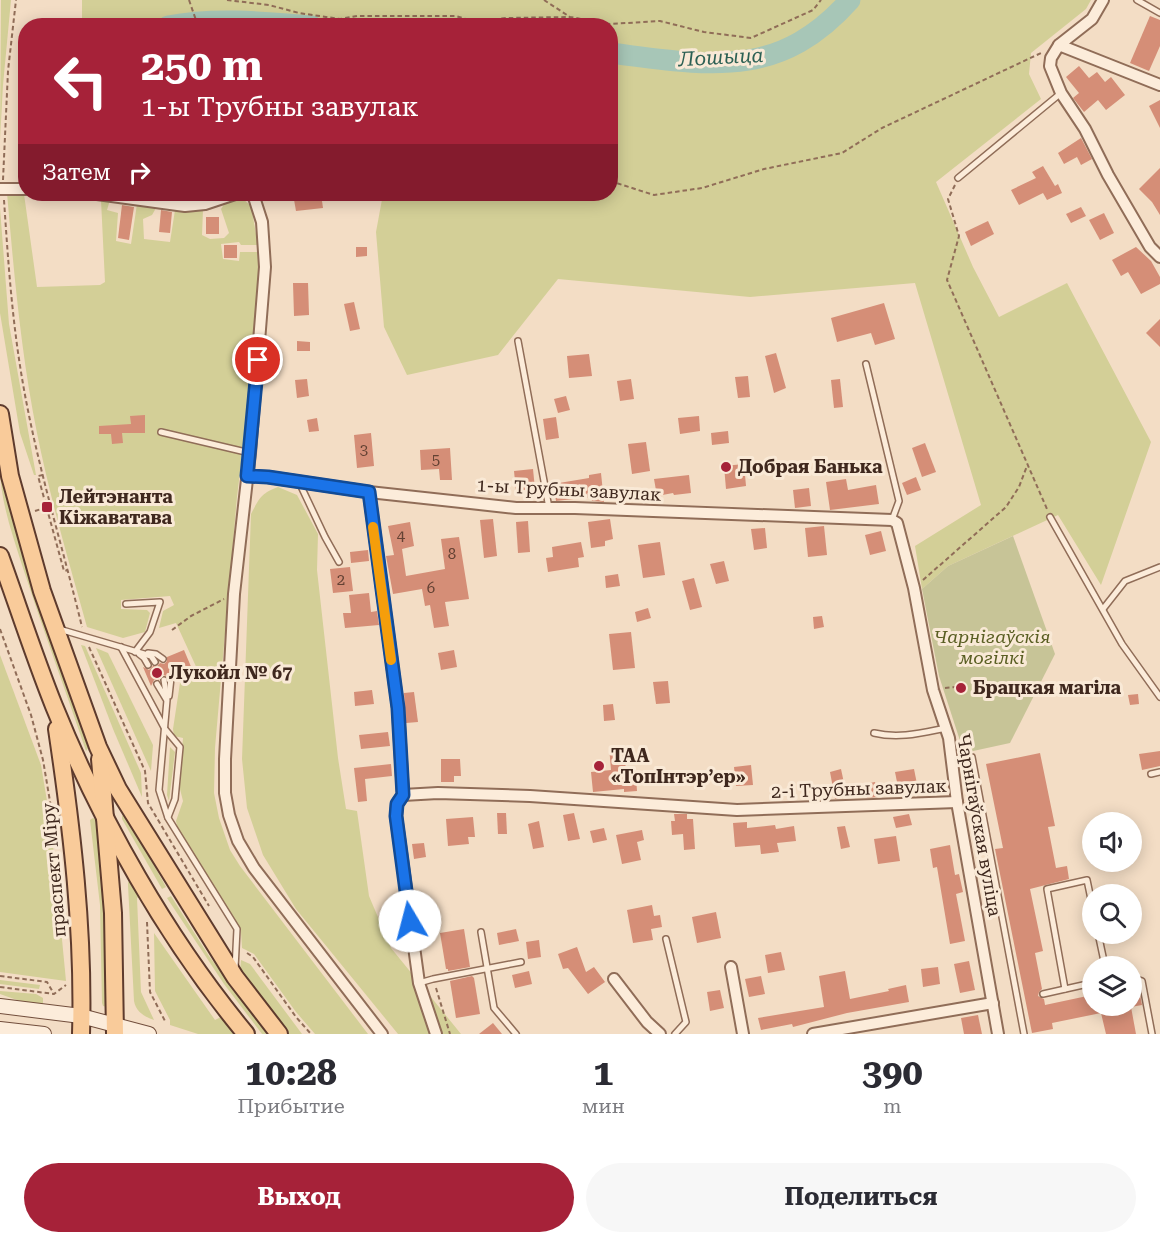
<!DOCTYPE html>
<html lang="ru">
<head>
<meta charset="utf-8">
<style>
	:root { --surface:#fff; --page:#f7f7f7; --text:#2b2b33; --muted:#7c7c81; --accent:#a62239 }
	body { margin:0; font-family:"Roboto Serif",serif; background:var(--page); color:var(--text); height:100vh; display:flex; flex-direction:column; font-size:22px; white-space:nowrap }
	* { box-sizing:border-box; margin:0 }
	p { font-size:20px; color:var(--muted) }
	.icon { flex:none; width:33px; height:33px; fill:none; stroke:currentColor; stroke-width:2; stroke-linecap:round; stroke-linejoin:round }
	.map { position:relative; height:1034px; overflow:hidden }
	.sheet { display:flex; flex-direction:column; background:var(--surface); flex:1 }
	.sheet>* { flex:none }
	.hud { position:absolute; left:18px; top:18px; width:600px; height:183px; border-radius:24px; box-shadow:0 3px 15px #0003; background:#a62239; color:#fff; overflow:hidden }
	.fabs { position:absolute; left:1082px; top:812px; display:grid; gap:12px }
	.fabs a { display:grid; place-items:center; width:60px; height:60px; border-radius:50%; background:var(--surface); box-shadow:0 3px 15px #0003; font-size:30px }
	.pin { position:absolute; display:grid; place-items:center; width:51px; height:51px; color:#fff; margin:-26px; border:3px solid #fff; border-radius:50%; box-shadow:0 2px 6px #0007 }
	.me { position:absolute; width:66px; margin:-33px; rotate:352deg; stroke-linejoin:round; filter:drop-shadow(0 0 4px #0008) }
	.turn { display:flex; align-items:center; gap:21px; height:126px; padding:0 24px; font-size:27px }
	.turn .icon { width:78px; height:78px; stroke-width:2.5 }
	.turn b { display:block; font-size:42px; line-height:51px }
	.then { display:flex; align-items:center; height:57px; padding:0 24px; background:#0003; gap:12px; font-size:22px }
	.eta { display:flex; justify-content:space-evenly; align-items:center; height:102px; text-align:center }
	.eta b { font-size:36px; font-weight:700; line-height:42px }
	.action { display:flex; gap:12px; margin-top:auto; padding:12px 24px }
	.action a { flex:1; height:69px; border-radius:36px; background:var(--accent); color:#fff; font-size:24px; font-weight:700; line-height:69px; text-align:center }
	.action a+a { background:var(--page); color:var(--text) }
	.map>svg:first-child { display:block }
</style>
</head>
<body>
<div class="map">
<svg width="1160" height="1034" viewBox="0 0 1160 1034">
	<rect width="100%" height="100%" fill="#f3ddc5"/>
	<g fill="#d3cf97">
		<polygon points="1,0 11,0 3,85 0,140"/>
		<polygon points="82,0 1091,0 1086,9 1031,53 1029,74 1041,99 936,182 973,267 999,317 1067,283 1151,442 1101,585 1058,515 948,566 922,589 915,546 981,505 915,283 750,297 558,279 498,355 407,375 384,327 376,232 383,194 610,194 610,26 82,26"/>
		<path d="M7,193L24,194L37,287L100,285L105,282L101,200H110L107,210L118,213L116,241L131,244L137,204L156,208L152,215L143,219L144,239L170,242L175,210H203L202,235L210,239L224,238L229,233L221,209L225,203L243,199L251,206L258,245H241L239,242L221,244L223,259L239,261L240,252H258L259,298L250,389L237,497L215,748L214,793L219,818L230,850L240,866L368,1034H315L296,1012L254,954L242,948L241,932L178,830L176,821L183,801L179,785L183,738L174,736L173,729L180,683L198,676L199,673L176,623L159,628L163,611L174,605L170,596L121,600V609L147,610L150,613L145,632L123,638L87,627C69,562 50,498 37,433C21,353 14,274 7,193Z"/>
		<polygon points="0,208 9,324 36,475 34,475 20,433 0,313"/>
		<path d="M0,467L86,735L89,747L86,751C65,689 42,627 22,565C12,533 0,500 0,467Z"/>
		<path d="M278,487L297,495L318,534L317,570L338,758L346,809L357,811L369,896L391,948L461,1034H398L296,909L263,855L247,808L242,759L251,514C259,499 261,493 278,487Z"/>
		<polygon points="81,645 85,646 141,773 142,797 113,729"/>
		<polygon points="96,648 108,653 153,745 151,771"/>
		<polygon points="0,655 41,765 51,825 66,981 0,972"/>
		<polygon points="170,747 175,752 169,801 167,795"/>
		<polygon points="125,813 166,887 162,889 122,819 122,816"/>
		<polygon points="93,818 97,820 104,870 107,1007 103,1006 102,1003 100,905 90,820"/>
		<path d="M133,881L141,895L137,898L141,992L154,1020C145,1017 136,1012 134,1001L128,885V882Z"/>
		<polygon points="171,896 209,956 267,1034 262,1034 224,984 167,898"/>
		<polygon points="154,933 215,1020 223,1016 237,1034 198,1034 170,1025 170,1020 155,991"/>
		<polygon points="241,960 250,964 302,1034 287,1034 240,972"/>
		<polygon points="0,980 40,985 39,989 0,984"/>
		<path d="M0,991L36,994L43,998V1004C29,1005 14,999 0,994Z"/>
	</g>
	<polygon fill="#c7c497" points="1013,536 1055,654 1010,743 964,753 939,676 922,589 948,566"/>
	<g fill="none" stroke-linecap="round" stroke-linejoin="round">
		<g stroke="#a7c6b7" stroke-width="21">
			<path d="M168,26C215,17 265,22 312,26"/>
			<path d="M610,53C707,65 778,81 850,0"/>
		</g>
	</g>
	<g fill="#d58e77">
		<polygon points="1150,16 1160,20 1160,46 1149,71 1130,63"/>
		<polygon points="1079,66 1089,78 1097,72 1105,82 1111,77 1125,95 1106,110 1098,100 1084,112 1073,98 1079,93 1066,77"/>
		<polygon points="1160,100 1160,128 1149,106"/>
		<polygon points="1081,138 1092,159 1081,165 1077,157 1064,164 1058,153"/>
		<polygon points="1043,166 1055,186 1058,184 1062,193 1047,200 1043,193 1019,205 1011,190 1036,178 1032,172"/>
		<polygon points="1160,168 1160,215 1152,202 1139,189"/>
		<polygon points="293,194 321,194 323,208 296,211"/>
		<polygon points="122,205 134,207 129,240 118,238"/>
		<polygon points="1081,207 1086,216 1071,223 1066,214"/>
		<polygon points="161,210 172,212 170,233 159,232"/>
		<polygon points="1104,213 1114,233 1100,240 1089,220"/>
		<rect x="206" y="217" width="13" height="17"/>
		<polygon points="988,221 994,234 971,246 965,232"/>
		<rect x="224" y="245" width="13" height="13"/>
		<polygon points="356,247 367,247 367,256 356,257"/>
		<polygon points="1136,247 1151,261 1160,277 1160,284 1141,294 1128,272 1121,276 1112,260"/>
		<polygon points="293,283 308,283 309,315 294,316"/>
		<polygon points="354,302 360,329 350,331 344,304"/>
		<polygon points="884,303 895,339 875,345 871,333 837,342 831,318"/>
		<polygon points="1160,319 1160,347 1146,333"/>
		<polygon points="297,341 310,342 310,351 297,351"/>
		<polygon points="776,353 786,388 774,393 765,356"/>
		<polygon points="589,354 592,376 569,378 567,356"/>
		<polygon points="748,376 750,397 738,398 735,377"/>
		<polygon points="307,379 309,396 297,398 295,380"/>
		<polygon points="631,379 634,399 620,401 617,381"/>
		<polygon points="840,379 843,407 834,408 831,380"/>
		<polygon points="566,396 570,410 558,413 554,399"/>
		<polygon points="145,415 145,433 122,433 123,443 112,444 111,434 99,434 99,426 131,424 130,416"/>
		<polygon points="699,416 700,431 680,434 678,418"/>
		<polygon points="556,417 559,438 546,440 543,419"/>
		<polygon points="317,418 319,431 309,432 307,420"/>
		<polygon points="728,431 729,443 712,445 711,433"/>
		<polygon points="371,433 374,466 357,468 354,435"/>
		<polygon points="646,442 650,471 632,474 628,444"/>
		<polygon points="925,443 936,472 922,477 912,448"/>
		<polygon points="450,448 452,480 440,480 439,469 421,470 420,450"/>
		<polygon points="744,464 746,486 726,489 724,466"/>
		<polygon points="533,469 535,489 516,491 514,471"/>
		<polygon points="601,473 604,502 592,501 591,497 556,501 553,484 589,478 589,475"/>
		<polygon points="689,475 691,493 674,495 673,493 657,496 654,479"/>
		<polygon points="916,477 921,490 907,495 902,483"/>
		<polygon points="846,479 848,490 876,485 879,504 830,510 826,482"/>
		<polygon points="809,488 811,506 795,508 793,490"/>
		<polygon points="493,519 497,556 484,558 480,520"/>
		<polygon points="610,519 613,539 605,541 605,546 591,548 588,522"/>
		<polygon points="528,521 530,552 518,553 516,522"/>
		<polygon points="410,522 414,546 402,549 406,576 445,569 441,539 459,537 469,599 445,602 449,626 434,628 430,605 425,606 422,589 393,594 386,556 394,555 388,526"/>
		<polygon points="824,526 827,555 808,557 805,528"/>
		<polygon points="765,528 767,548 754,550 751,529"/>
		<polygon points="881,531 886,551 870,555 865,535"/>
		<polygon points="581,542 584,557 578,558 579,567 548,572 546,558 553,557 552,547"/>
		<polygon points="660,542 665,575 643,578 638,545"/>
		<polygon points="368,550 369,561 351,563 350,552"/>
		<polygon points="724,561 729,581 716,584 710,564"/>
		<polygon points="350,567 353,591 333,593 330,569"/>
		<polygon points="618,574 620,586 606,588 605,576"/>
		<polygon points="694,578 702,607 690,610 682,581"/>
		<polygon points="369,593 371,612 377,611 379,625 345,628 343,613 351,613 349,595"/>
		<polygon points="648,608 651,618 637,622 635,612"/>
		<polygon points="822,616 824,627 814,629 813,617"/>
		<polygon points="631,632 635,668 613,670 609,634"/>
		<polygon points="184,650 192,669 175,676 171,673 167,676 163,675 159,680 154,680 151,686 143,667 149,670 153,666 157,666 160,663 164,664 167,661 167,657"/>
		<polygon points="454,650 457,667 441,670 438,653"/>
		<polygon points="668,681 670,703 656,704 653,682"/>
		<polygon points="372,690 374,704 355,706 354,692"/>
		<polygon points="414,692 418,722 406,723 404,693"/>
		<polygon points="1138,694 1139,704 1130,705 1128,695"/>
		<polygon points="613,704 615,720 604,721 603,705"/>
		<polygon points="388,732 390,746 361,749 359,735"/>
		<polygon points="623,745 627,778 636,777 637,791 624,792 624,789 593,792 591,772 611,770 609,746"/>
		<polygon points="1160,751 1160,766 1142,770 1139,754"/>
		<polygon points="1040,753 1055,826 1048,827 1056,868 1067,866 1069,879 1030,889 1043,951 1035,953 1042,989 1039,992 1038,996 1044,999 1045,1005 1092,995 1092,1005 1131,1005 1131,1007 1131,982 1138,985 1142,1005 1131,1007 1136,1034 1106,1034 1101,1013 1052,1023 1053,1029 1032,1033 995,849 1003,848 986,764"/>
		<polygon points="441,759 460,759 461,776 454,776 454,782 441,782"/>
		<polygon points="391,764 392,776 365,779 367,801 358,802 354,768"/>
		<polygon points="751,765 753,785 736,786 734,767"/>
		<polygon points="841,769 847,797 835,799 830,772"/>
		<polygon points="914,769 918,789 899,792 895,772"/>
		<polygon points="875,782 878,797 867,798 864,784"/>
		<polygon points="497,813 506,813 507,834 498,834"/>
		<polygon points="574,813 580,839 568,841 563,815"/>
		<polygon points="674,814 687,814 687,819 693,819 695,849 684,850 683,834 672,835 671,821 675,821"/>
		<polygon points="909,814 912,825 896,828 893,817"/>
		<polygon points="473,817 475,837 468,837 469,844 448,846 446,819"/>
		<polygon points="539,821 544,847 533,849 528,824"/>
		<polygon points="747,822 747,828 775,825 776,829 794,826 796,841 777,843 779,852 761,854 760,845 735,847 733,823"/>
		<polygon points="845,826 850,847 841,849 837,827"/>
		<polygon points="604,828 607,840 593,843 590,831"/>
		<polygon points="642,830 644,840 637,842 641,860 622,864 616,835"/>
		<polygon points="896,836 900,861 878,864 874,839"/>
		<polygon points="424,843 426,857 414,859 412,844"/>
		<polygon points="950,845 955,875 959,874 963,892 956,894 965,941 950,944 937,867 933,868 930,849"/>
		<polygon points="652,905 654,916 660,915 662,927 651,929 653,940 633,943 627,910"/>
		<polygon points="716,912 721,938 697,943 692,917"/>
		<polygon points="464,929 470,967 448,971 448,969 446,969 440,933"/>
		<polygon points="516,929 519,941 499,945 497,933"/>
		<polygon points="539,940 541,957 528,959 526,942"/>
		<polygon points="577,947 586,972 594,967 605,982 588,994 568,968 563,969 558,954"/>
		<polygon points="781,952 785,970 768,973 765,955"/>
		<polygon points="969,961 975,990 960,993 954,964"/>
		<polygon points="938,967 940,984 923,987 921,969"/>
		<polygon points="529,971 532,984 515,988 512,975"/>
		<polygon points="845,971 850,999 889,991 888,989 906,985 909,1002 847,1013 793,1027 792,1024 761,1030 758,1018 824,1007 819,976"/>
		<polygon points="472,976 474,978 480,1014 456,1018 450,981"/>
		<polygon points="761,976 765,994 749,997 745,979"/>
		<polygon points="720,990 724,1008 710,1011 707,992"/>
		<polygon points="978,1015 982,1034 964,1034 961,1018"/>
		<polygon points="493,1023 502,1034 479,1034"/>
	</g>
	<g fill="none" stroke-linecap="round" stroke-linejoin="round">
		<g stroke="#906d58" stroke-width="8">
			<g id="lane">
				<polyline points="1137,0 1160,13"/>
				<polyline points="958,178 1061,93"/>
				<polyline points="518,341 549,508"/>
				<polyline points="866,364 899,501 892,520"/>
				<polyline points="161,432 250,453"/>
				<polyline points="299,482 325,537 339,562"/>
				<polyline points="1050,517 1122,644 1160,697"/>
				<polyline points="126,604 160,602 150,632 135,652"/>
				<polyline points="1103,609 1125,581 1160,567"/>
				<polyline points="59,629 151,656 155,662"/>
				<polyline points="121,647 165,729 180,747 175,799 168,817"/>
				<polyline points="148,653 156,654 163,659"/>
				<polyline points="139,654 144,658 148,665"/>
				<polyline points="164,680 167,700 159,790 168,818 237,929 235,969"/>
				<polyline points="157,684 166,699"/>
				<polyline points="169,696 171,678"/>
				<path d="M874,733C899,739 921,733 946,728"/>
				<polyline points="953,759 972,757 1024,1034"/>
				<polyline points="1151,774 1160,772"/>
				<polyline points="481,932 494,1008 516,1034"/>
				<polyline points="1098,933 1105,966"/>
				<polyline points="666,939 686,1022 675,1034"/>
				<polyline points="1131,977 1142,981 1152,1034"/>
				<polyline points="419,983 433,979 521,962"/>
				<polyline points="1065,989 1047,889 1087,880 1092,904"/>
				<polyline points="1043,994 1092,983"/>
			</g>
		</g>
		<g stroke="#906d58" stroke-width="14">
			<g id="street">
				<polyline points="1103,0 1092,19 1059,45 1160,85"/>
				<polyline points="1059,45 1051,58 1050,66 1061,93 1085,129 1108,175 1150,247 1160,257"/>
				<polyline points="0,189 26,189"/>
				<polyline points="97,194 185,206 205,204 235,194"/>
				<polyline points="253,194 262,222 265,267 250,453 234,594 225,759 225,793 229,815 238,841 254,868 382,1034"/>
				<polyline points="247,476 268,477 369,492 516,508 575,508 892,520 897,523 914,588 933,690 949,738 957,802 998,1034"/>
				<polyline points="369,492 398,708 403,795 397,804 396,816 419,983 436,1034"/>
				<polyline points="403,795 438,793 530,796 737,810 957,802"/>
				<polyline points="731,967 743,1034"/>
				<polyline points="614,979 647,1022 660,1034"/>
				<polyline points="813,1034 993,1003"/>
			</g>
		</g>
		<g stroke="#724e3c" stroke-width="16">
			<g id="secondary">
				<polyline points="0,1006 81,1016 149,1034"/>
				<polyline points="0,1029 44,1034"/>
			</g>
		</g>
		<g stroke="#5e3b2d" stroke-width="20">
			<g id="primary">
				<polyline points="0,414 10,476 42,591 98,747 118,789 235,977 279,1034"/>
				<path d="M0,556C18,606 34,656 54,706C100,820 167,939 246,1034"/>
				<path d="M57,729C72,830 84,931 81,1034"/>
				<polyline points="100,759 113,913 115,1034"/>
			</g>
		</g>
		<g stroke="#906d58" stroke-width="2" stroke-dasharray="4.5 3" stroke-linecap="butt">
			<polyline points="189,0 198,26"/>
			<polyline points="227,0 269,5 299,13 340,19 357,16 456,16 475,22 506,18 570,17"/>
			<polyline points="544,0 570,17 610,24 660,21 704,32 751,38 813,10 821,0"/>
			<polyline points="3,180 8,71 16,0"/>
			<polyline points="610,181 654,195 702,188 764,169 842,153 882,128 1041,53"/>
			<polyline points="955,185 948,199 959,236 947,280 1047,509"/>
			<path d="M4,200C8,260 12,319 22,378C36,462 62,544 82,627"/>
			<polyline points="43,475 38,476 64,571 68,570"/>
			<polyline points="35,511 47,507"/>
			<polyline points="923,580 1006,507 1019,487 1027,466"/>
			<polyline points="0,629 31,715 43,760 55,831"/>
			<polyline points="172,630 191,616 224,599"/>
			<polyline points="89,647 145,771 148,803 209,906"/>
			<polyline points="945,688 956,687"/>
			<polyline points="147,922 150,992 165,1021"/>
			<polyline points="247,953 253,957 296,1017 311,1034"/>
			<polyline points="0,976 47,982 54,994"/>
			<polyline points="0,987 54,994 66,985"/>
			<polyline points="436,988 450,1034"/>
		</g>
		<use href="#lane" stroke="#fcecda" stroke-width="5"/>
		<use href="#street" stroke="#fcecda" stroke-width="10"/>
		<use href="#secondary" stroke="#fcecda" stroke-width="14"/>
		<use href="#primary" stroke="#f9cb9a" stroke-width="16"/>
	</g>
	<g fill="none" stroke-linecap="round" stroke-linejoin="round">
		<g stroke="#114b97" stroke-width="15">
			<polyline id="route" points="258,360 247,476 268,477 369,492 398,708 403,795 397,804 396,816 410,921"/>
		</g>
		<use href="#route" stroke="#1a73e8" stroke-width="10"/>
		<polyline stroke="#f59e0b" stroke-width="10" points="373,527 391,660"/>
	</g>
	<g fill="#a62239" stroke="#f9e9d6" stroke-width="2">
		<circle cx="726" cy="467" r="6"/>
		<rect x="41" y="501" width="12" height="12" rx="3"/>
		<circle cx="157" cy="673" r="6"/>
		<circle cx="961" cy="688" r="6"/>
		<circle cx="599" cy="766" r="6"/>
	</g>
	<g text-anchor="middle" stroke-width="6" stroke-linejoin="round" paint-order="stroke">
		<g font-size="15" fill="#644234">
			<text x="364" y="455">3</text>
			<text x="436" y="465">5</text>
			<text x="401" y="541">4</text>
			<text x="452" y="559">8</text>
			<text x="341" y="585">2</text>
			<text x="431" y="593">6</text>
		</g>
		<g font-size="18" font-weight="bold" fill="#3f281e" stroke="#f9e9d6" text-anchor="start">
			<text x="738" y="473">Добрая Банька</text>
			<text x="59" y="503">Лейтэнанта<tspan x="59" dy="21">Кіжаватава</tspan></text>
			<text x="169" y="679">Лукойл № 67</text>
			<text x="973" y="694">Брацкая магіла</text>
			<text x="611" y="762">ТАА<tspan x="611" dy="21">«ТопІнтэрʼер»</tspan></text>
		</g>
		<g font-size="18" fill="#3f281e" stroke="#f9e9d6">
			<text transform="translate(569 490) rotate(3)" y="6">1-ы Трубны завулак</text>
			<text transform="translate(859 789) rotate(-2)" y="6">2-і Трубны завулак</text>
			<text transform="translate(979 825) rotate(80)" y="6">Чарнігаўская вуліца</text>
			<text transform="translate(54 870) rotate(-95)" y="6">праспект Міру</text>
		</g>
		<g font-size="18" font-style="italic" fill="#595e22" stroke="#f9e9d6">
			<text x="992" y="643">Чарнігаўскія<tspan x="992" dy="21">могілкі</tspan></text>
		</g>
		<g font-size="20" font-style="italic" fill="#2c6054" stroke="#f9e9d6">
			<text transform="translate(721 57) rotate(-3)" y="7">Лошыца</text>
		</g>
	</g>
</svg>
<div class="fabs">
<a><svg class="icon" aria-label="sound" viewBox="0 0 24 24"><path d="M4 9h4l5-4v14l-5-4H4zM17 9q2 3 0 6"/></svg></a>
<a><svg class="icon" aria-label="search" viewBox="0 0 24 24"><circle cx="10" cy="10" r="6"/><path d="M15 15l6 6"/></svg></a>
<a><svg class="icon" aria-label="layers" viewBox="0 0 24 24"><path d="M12 4l9 5-9 5-9-5zM3 14l9 5 9-5"/></svg></a>
</div>
<div class="pin" style="left:258px;top:360px;background:#d93025"><svg class="icon" aria-label="arrive" viewBox="0 0 24 24"><path d="M6 21V4h12l-3 4 3 4H6"/></svg></div>
<svg class="me" style="left:410px;top:921px" viewBox="-20 -20 40 40"><circle r="19" fill="#fff"/><path d="M0-13L10 11 0 6-10 11z" fill="#1a73e8"/></svg>
<div class="hud">
<div class="turn"><svg class="icon" aria-label="left" viewBox="0 0 24 24"><path d="M17 20v-9H6M10 6l-5 5 5 5"/></svg><div><b>250 m</b>1-ы Трубны завулак</div></div>
<div class="then">Затем<svg class="icon" aria-label="right" viewBox="0 0 24 24"><path d="M7 20v-9h11M14 6l5 5-5 5"/></svg></div>
</div>
</div>
<section class="sheet">
<div class="eta">
<div><b>10:28</b><p>Прибытие</p></div>
<div><b>1</b><p>мин</p></div>
<div><b>390</b><p>m</p></div>
</div>
<div class="action"><a>Выход</a><a>Поделиться</a></div>
</section>
</body>
</html>
